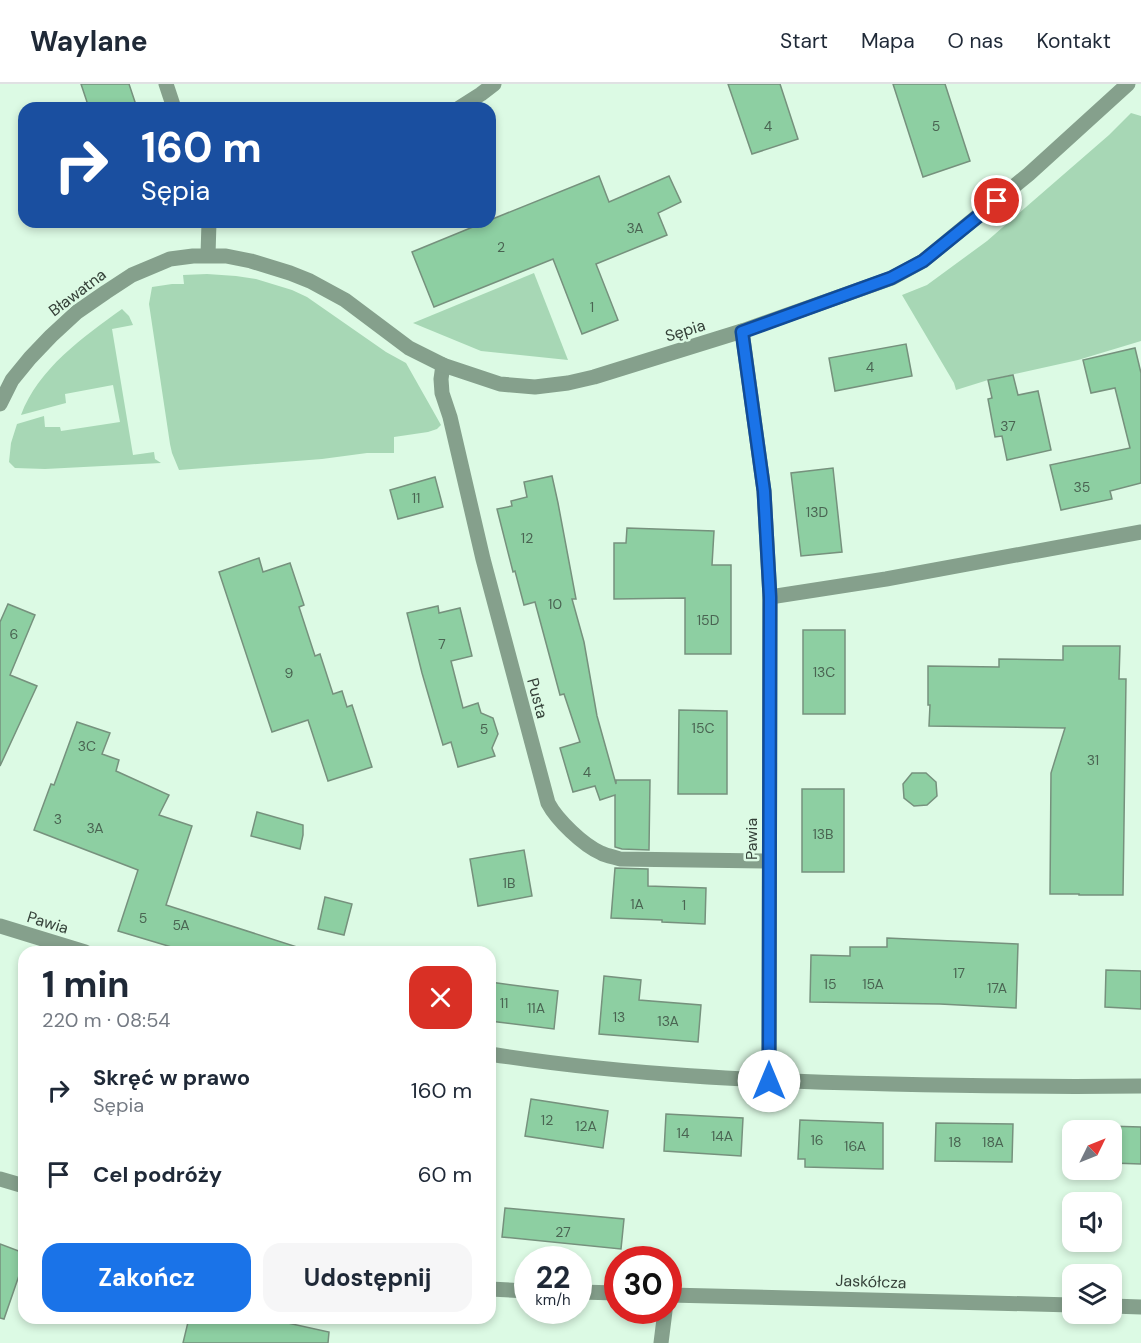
<!DOCTYPE html>
<html lang="pl">
<head>
<meta charset="utf-8">
<style>
	:root { --surface:#fff; --page:#f6f6f7; --text:#1f2937; --muted:#747a83; --line:#e0e1e3; --accent:#1a73e8 }
	body { margin:0; font-family:"DM Sans",sans-serif; background:var(--page); color:var(--text); height:100vh; display:flex; flex-direction:column; font-size:22px; white-space:nowrap }
	* { box-sizing:border-box; margin:0 }
	p { font-size:20px; color:var(--muted) }
	.icon { flex:none; width:33px; height:33px; fill:none; stroke:currentColor; stroke-width:2; stroke-linecap:round; stroke-linejoin:round }
	.map { position:relative; flex:1; overflow:hidden }
	.details { position:absolute; left:18px; top:862px; width:478px; height:378px; display:flex; flex-direction:column; background:var(--surface); border-radius:18px; box-shadow:0 3px 9px #0003 }
	.details>* { flex:none }
	.hud { position:absolute; left:18px; top:18px; width:478px; height:126px; border-radius:18px; box-shadow:0 3px 9px #0003; background:#1a4fa0; color:#fff; overflow:hidden }
	.needle { width:39px; rotate:47deg }
	.fabs { position:absolute; left:1062px; top:1036px; display:grid; gap:12px }
	.fabs a { display:grid; place-items:center; width:60px; height:60px; border-radius:12px; background:var(--surface); box-shadow:0 3px 9px #0003; font-size:30px }
	.speed { position:absolute; left:514px; top:1162px; display:flex; gap:12px; font-size:30px; font-weight:700; text-align:center }
	.speed>* { display:grid; place-content:center; width:78px; height:78px; border-radius:50%; background:var(--surface); box-shadow:0 3px 9px #0003; line-height:1 }
	.speed small { font-size:15px; font-weight:400 }
	.speed .limit { border:9px solid #d22; background:#fff; color:#111 }
	.pin { position:absolute; display:grid; place-items:center; width:51px; height:51px; color:#fff; margin:-26px; border:3px solid #fff; border-radius:50%; box-shadow:0 2px 6px #0007 }
	.me { position:absolute; width:66px; margin:-33px; rotate:0deg; stroke-linejoin:round; filter:drop-shadow(0 0 4px #0008) }
	.turn { display:flex; align-items:center; gap:21px; height:126px; padding:0 24px; font-size:27px }
	.turn .icon { width:78px; height:78px; stroke-width:2.5 }
	.turn b { display:block; font-size:42px; line-height:51px }
	.round { display:grid; place-items:center; flex:none; width:63px; height:63px; border-radius:18px; background:var(--page) }
	.headline { display:flex; align-items:center; justify-content:space-between; height:102px; padding:0 24px }
	h1 { font-size:36px; font-weight:700; line-height:45px }
	.primary-button { display:flex; gap:12px; margin-top:auto; padding:12px 24px }
	.primary-button a { flex:1; height:69px; border-radius:18px; background:var(--accent); color:#fff; font-size:24px; font-weight:700; line-height:69px; text-align:center }
	.primary-button a+a { background:var(--page); color:var(--text) }
	ul { padding:0; list-style:none }
	li { display:flex; align-items:center; gap:18px; height:84px; padding:0 24px }
	li div { flex:1 }
	li b { display:block; font-size:22px }
	li em { font-style:normal }
	header { display:flex; align-items:center; gap:36px; box-sizing:border-box; height:84px; padding:0 30px; background:var(--surface); border-bottom:2px solid var(--line) }
	header strong { font-size:28px }
	nav { display:flex; gap:33px; margin-inline-start:auto; font-size:21px }
	.map>svg:first-child { display:block }
</style>
</head>
<body>
<header>
<strong>Waylane</strong>
<nav><a>Start</a><a>Mapa</a><a>O nas</a><a>Kontakt</a></nav>
</header>
<div class="map">
<svg width="1141" height="1259" viewBox="0 0 1141 1259">
	<rect width="100%" height="100%" fill="#dcfae4"/>
	<g fill="#a7d7b5">
		<polygon points="1131,29 1141,32 1141,257 1078,276 988,296 956,306 954,299 902,211 927,201 987,157 1109,51"/>
		<polygon points="534,189 568,276 481,267 413,239"/>
		<polygon points="207,190 236,192 256,195 292,206 307,213 386,268 406,279 441,341 437,345 428,348 394,353 394,369 367,369 322,375 179,386 172,369 170,360 149,220 152,203 172,200 184,200 183,191"/>
		<path d="M122,225L129,232L133,241L112,245L133,371L154,368L155,375L161,379L45,385L15,384L9,378L11,359L17,340L44,332L45,343H60L61,347L120,338L113,301L65,310L66,319L21,331C38,285 83,253 122,225Z"/>
	</g>
	<g fill="#8dcfa2" stroke="#76917d" stroke-width="1.5">
		<polygon points="81,0 129,0 137,24 89,24"/>
		<polygon points="728,0 780,0 798,55 752,70"/>
		<polygon points="893,0 945,0 970,77 923,93"/>
		<polygon points="599,92 609,118 669,92 681,118 658,129 667,151 596,180 618,236 582,250 553,175 434,223 412,168 485,138 490,138 490,136"/>
		<polygon points="906,260 912,292 835,307 829,274"/>
		<polygon points="1135,264 1141,289 1141,399 1110,407 1112,415 1061,426 1050,381 1130,364 1115,304 1091,309 1083,276"/>
		<polygon points="1013,291 1018,311 1038,307 1051,366 1007,376 1002,352 995,353 988,315 992,314 988,296"/>
		<polygon points="833,384 842,468 801,472 791,389"/>
		<polygon points="552,392 558,419 576,515 572,515 584,558 597,632 616,700 616,696 650,696 649,766 622,765 615,763 615,711 600,716 595,702 573,708 560,664 580,658 564,610 560,611 535,518 524,521 515,487 513,488 497,425 512,422 511,417 527,413 524,398"/>
		<polygon points="435,393 443,423 398,435 390,406"/>
		<polygon points="627,444 714,447 712,481 731,481 731,570 685,570 685,514 614,515 614,459 626,459"/>
		<polygon points="259,474 263,488 290,479 304,521 299,523 315,572 320,570 333,610 342,607 347,623 352,621 372,683 328,697 308,636 272,648 219,488"/>
		<polygon points="8,520 35,531 10,591 37,602 0,682 0,538"/>
		<polygon points="438,522 439,529 460,524 472,572 451,577 463,624 478,619 481,629 493,634 498,650 492,664 495,672 458,683 451,658 443,661 422,589 407,529"/>
		<rect x="803" y="546" width="42" height="84"/>
		<polygon points="1063,562 1120,562 1119,595 1126,595 1123,811 1079,811 1079,810 1050,810 1051,689 1065,644 929,642 930,621 928,621 928,582 999,583 999,575 1063,576"/>
		<polygon points="679,626 727,627 727,710 678,710"/>
		<polygon points="77,638 110,649 102,670 119,676 116,687 169,711 159,731 192,742 166,821 297,863 297,868 188,868 118,847 138,786 34,746 51,700 54,701"/>
		<polygon points="912,689 926,689 936,698 937,712 927,721 914,722 904,714 903,700"/>
		<rect x="802" y="705" width="42" height="83"/>
		<polygon points="257,728 303,741 303,751 300,765 251,752"/>
		<polygon points="524,766 532,812 478,822 470,775"/>
		<polygon points="615,784 648,785 648,802 706,804 705,840 662,838 662,836 611,834"/>
		<polygon points="325,813 352,820 344,851 318,845"/>
		<polygon points="887,854 1018,860 1016,924 940,920 810,918 811,871 850,872 850,863 887,863"/>
		<polygon points="1106,886 1141,887 1141,925 1105,923"/>
		<polygon points="604,892 641,896 639,916 701,921 698,958 599,950"/>
		<polygon points="490,898 558,907 554,945 490,937"/>
		<polygon points="531,1015 608,1027 603,1064 525,1052"/>
		<polygon points="666,1030 743,1034 741,1072 664,1067"/>
		<polygon points="800,1036 883,1039 883,1085 805,1083 805,1075 798,1075"/>
		<polygon points="936,1039 1013,1040 1012,1078 935,1077"/>
		<polygon points="1073,1041 1141,1043 1141,1080 1112,1079 1112,1047 1072,1047 1072,1079 1071,1079"/>
		<polygon points="505,1124 624,1135 621,1165 502,1153"/>
		<polygon points="0,1160 24,1169 24,1177 4,1235 0,1234"/>
		<polygon points="189,1234 265,1234 329,1248 328,1259 183,1259"/>
	</g>
	<g fill="none" stroke-linecap="round" stroke-linejoin="round">
		<g stroke="#85a08c" stroke-width="15">
			<polyline points="166,0 174,24"/>
			<polyline points="459,24 481,10 494,0"/>
			<polyline points="208,171 209,138"/>
			<polyline points="742,247 764,407 770,513 769,997"/>
			<path d="M443,281L441,295L442,309L450,333L483,475L548,719C557,736 583,761 601,769C607,772 614,773 620,775L769,777"/>
			<polyline points="0,320 12,296 30,274 51,252 77,228 106,208 132,191 170,175 193,172 226,172 251,177 290,189 310,197 345,216 409,264 443,281 500,300 535,303 568,299 594,293 742,247 892,194 923,177 1029,90 1128,0"/>
			<polyline points="770,513 886,495 1141,448"/>
			<polyline points="0,842 85,868"/>
			<path d="M490,970C623,991 757,997 890,1000C974,1002 1057,1003 1141,1002"/>
			<polyline points="0,1095 24,1102"/>
			<polyline points="490,1205 528,1207"/>
			<polyline points="579,1208 618,1209"/>
			<polyline points="669,1211 1072,1221"/>
			<polyline points="1112,1222 1141,1223"/>
			<polyline points="661,1259 665,1227"/>
		</g>
	</g>
	<g fill="none" stroke-linecap="round" stroke-linejoin="round">
		<g stroke="#114b97" stroke-width="15">
			<polyline id="route" points="769,997 770,513 764,407 742,248 891,194 923,177 997,117"/>
		</g>
		<use href="#route" stroke="#1a73e8" stroke-width="10"/>
	</g>
	<g text-anchor="middle" stroke-width="5" stroke-linejoin="round" paint-order="stroke">
		<g font-size="14" fill="#4a6452">
			<text x="768" y="47">4</text>
			<text x="936" y="47">5</text>
			<text x="635" y="149">3A</text>
			<text x="501" y="168">2</text>
			<text x="592" y="228">1</text>
			<text x="870" y="288">4</text>
			<text x="1008" y="347">37</text>
			<text x="1082" y="408">35</text>
			<text x="416" y="419">11</text>
			<text x="817" y="433">13D</text>
			<text x="527" y="459">12</text>
			<text x="555" y="525">10</text>
			<text x="708" y="541">15D</text>
			<text x="14" y="555">6</text>
			<text x="442" y="565">7</text>
			<text x="824" y="593">13C</text>
			<text x="289" y="594">9</text>
			<text x="703" y="649">15C</text>
			<text x="484" y="650">5</text>
			<text x="87" y="667">3C</text>
			<text x="1093" y="681">31</text>
			<text x="587" y="693">4</text>
			<text x="58" y="740">3</text>
			<text x="95" y="749">3A</text>
			<text x="823" y="755">13B</text>
			<text x="509" y="804">1B</text>
			<text x="637" y="825">1A</text>
			<text x="684" y="826">1</text>
			<text x="143" y="839">5</text>
			<text x="181" y="846">5A</text>
			<text x="959" y="894">17</text>
			<text x="830" y="905">15</text>
			<text x="873" y="905">15A</text>
			<text x="997" y="909">17A</text>
			<text x="504" y="924">11</text>
			<text x="536" y="929">11A</text>
			<text x="619" y="938">13</text>
			<text x="668" y="942">13A</text>
			<text x="547" y="1041">12</text>
			<text x="586" y="1047">12A</text>
			<text x="683" y="1054">14</text>
			<text x="722" y="1057">14A</text>
			<text x="817" y="1061">16</text>
			<text x="955" y="1063">18</text>
			<text x="993" y="1063">18A</text>
			<text x="855" y="1067">16A</text>
			<text x="563" y="1153">27</text>
		</g>
		<g font-size="16" fill="#344038" stroke="#dcfae4">
			<text transform="translate(77 208) rotate(-37)" y="6">Bławatna</text>
			<text transform="translate(685 246) rotate(-17)" y="6">Sępia</text>
			<text transform="translate(538 614) rotate(75)" y="6">Pusta</text>
			<text transform="translate(751 755) rotate(-90)" y="6">Pawia</text>
			<text transform="translate(48 838) rotate(17)" y="6">Pawia</text>
			<text transform="translate(871 1197) rotate(2)" y="6">Jaskółcza</text>
		</g>
	</g>
</svg>
<div class="fabs">
<a><svg class="needle" viewBox="-14 -14 28 28"><path d="M0-13l5 13h-10z" fill="#e53935"/><path d="M0 13l5-13h-10z" fill="#747a83"/></svg></a>
<a><svg class="icon" aria-label="sound" viewBox="0 0 24 24"><path d="M4 9h4l5-4v14l-5-4H4zM17 9q2 3 0 6"/></svg></a>
<a><svg class="icon" aria-label="layers" viewBox="0 0 24 24"><path d="M12 4l9 5-9 5-9-5zM3 14l9 5 9-5"/></svg></a>
</div>
<div class="speed"><div>22<small>km/h</small></div><div class="limit">30</div></div>
<div class="pin" style="left:997px;top:117px;background:#d93025"><svg class="icon" aria-label="arrive" viewBox="0 0 24 24"><path d="M6 21V4h12l-3 4 3 4H6"/></svg></div>
<svg class="me" style="left:769px;top:997px" viewBox="-20 -20 40 40"><circle r="19" fill="#fff"/><path d="M0-13L10 11 0 6-10 11z" fill="#1a73e8"/></svg>
<div class="hud">
<div class="turn"><svg class="icon" aria-label="right" viewBox="0 0 24 24"><path d="M7 20v-9h11M14 6l5 5-5 5"/></svg><div><b>160 m</b>Sępia</div></div>
</div>
<section class="details">
<div class="headline"><div><h1>1 min</h1><p>220 m · 08:54</p></div><a class="round" style="background:#d93025;color:#fff"><svg class="icon" aria-label="close" viewBox="0 0 24 24"><path d="M6 6l12 12M18 6L6 18"/></svg></a></div>
<ul>
<li><svg class="icon" aria-label="right" viewBox="0 0 24 24"><path d="M7 20v-9h11M14 6l5 5-5 5"/></svg><div><b>Skręć w prawo</b><p>Sępia</p></div><em>160 m</em></li>
<li><svg class="icon" aria-label="arrive" viewBox="0 0 24 24"><path d="M6 21V4h12l-3 4 3 4H6"/></svg><div><b>Cel podróży</b></div><em>60 m</em></li>
</ul>
<div class="primary-button"><a>Zakończ</a><a>Udostępnij</a></div>
</section>
</div>
</body>
</html>
